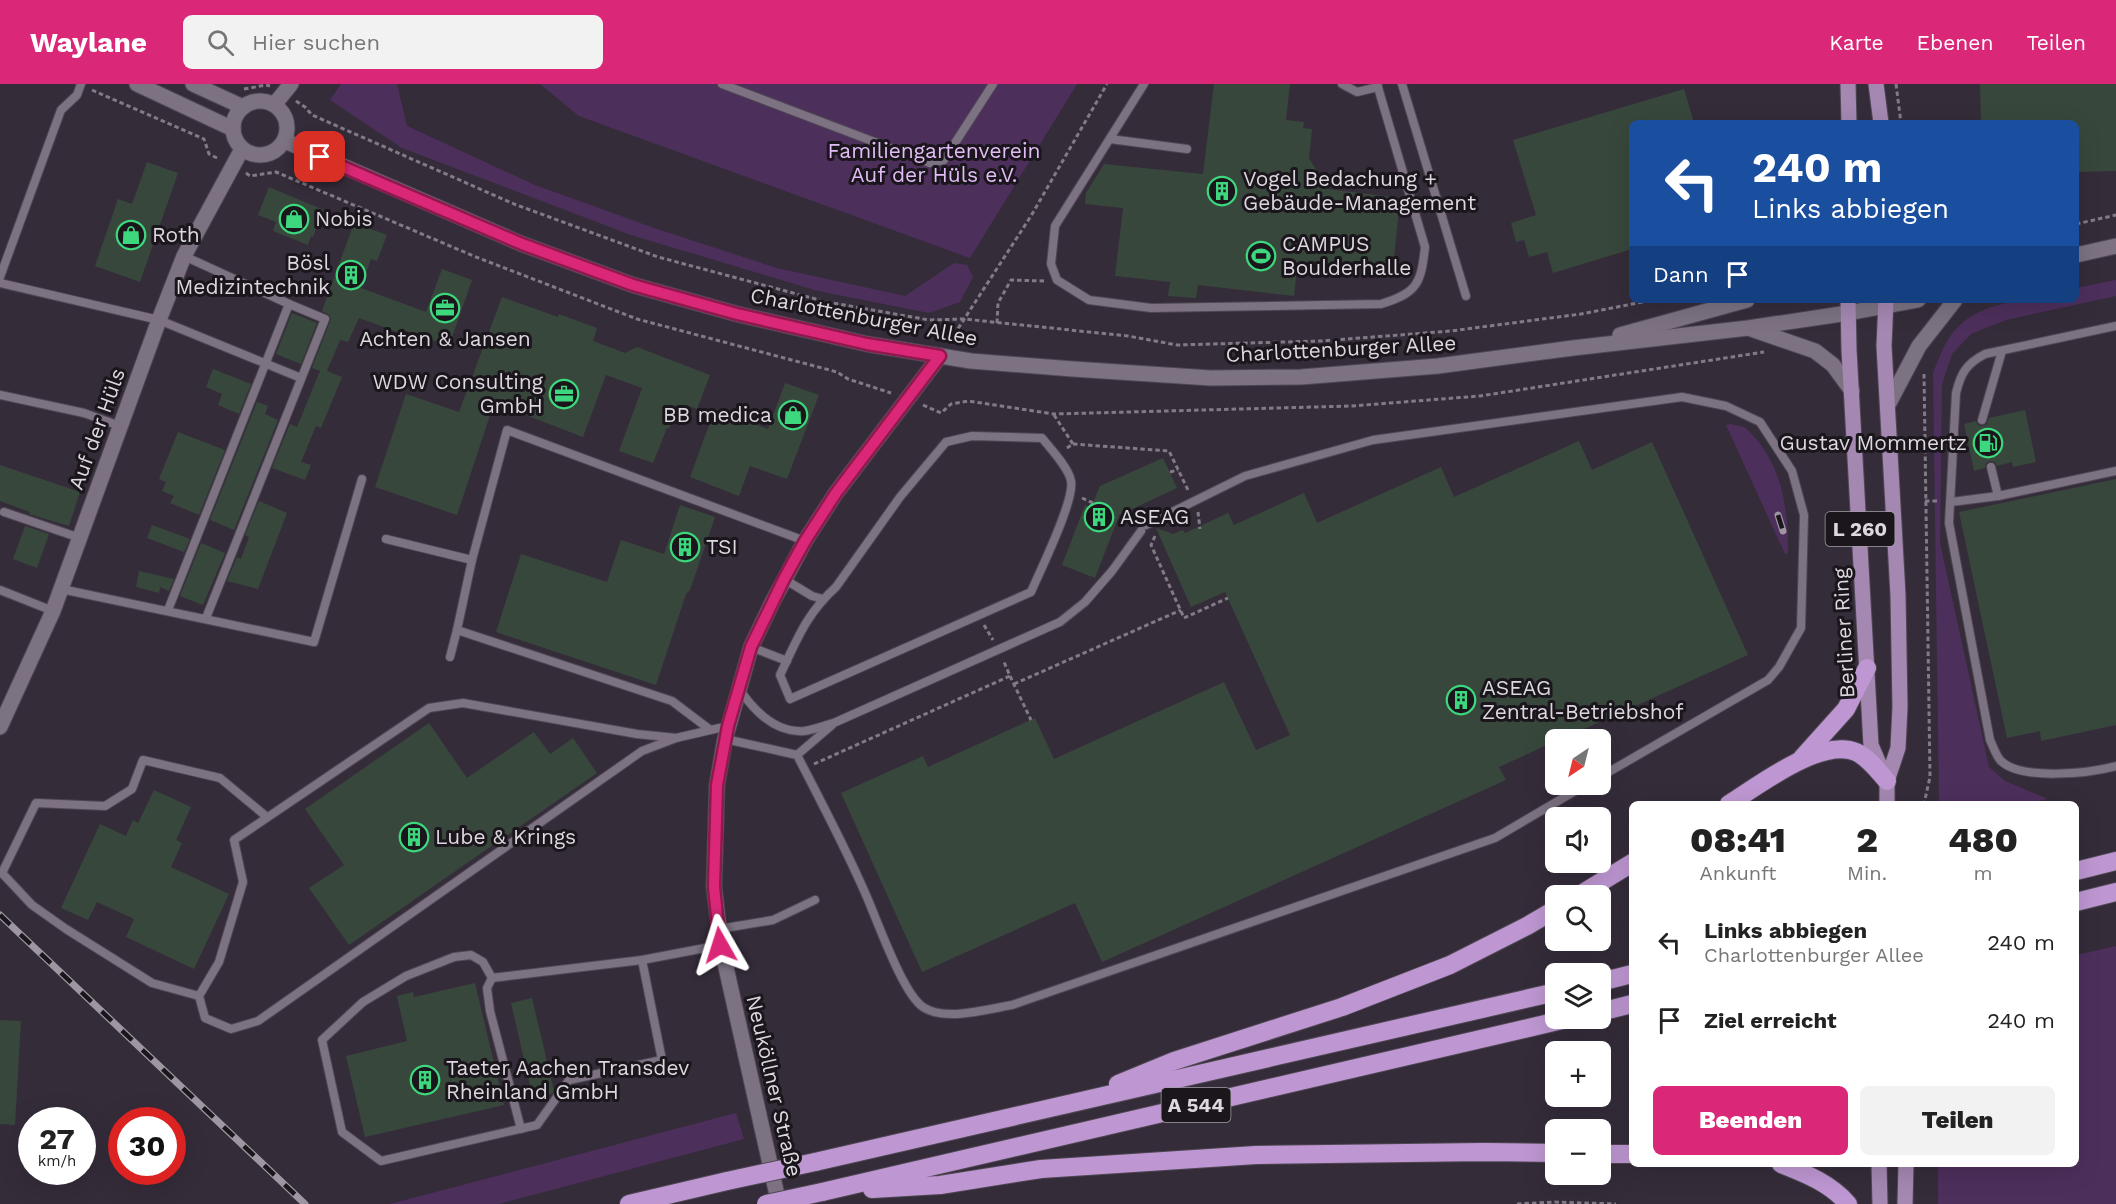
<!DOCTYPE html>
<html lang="de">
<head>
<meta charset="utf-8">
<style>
	:root { --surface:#fff; --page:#f2f2f2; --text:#222; --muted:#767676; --accent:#db2777 }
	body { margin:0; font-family:"Work Sans",sans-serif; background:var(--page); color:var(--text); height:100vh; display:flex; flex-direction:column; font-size:22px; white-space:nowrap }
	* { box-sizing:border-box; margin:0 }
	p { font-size:20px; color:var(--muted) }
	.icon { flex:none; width:33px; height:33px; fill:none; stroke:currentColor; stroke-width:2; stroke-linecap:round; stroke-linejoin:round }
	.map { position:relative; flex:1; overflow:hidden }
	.sheet { position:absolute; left:1629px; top:717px; width:450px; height:366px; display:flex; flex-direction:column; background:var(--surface); border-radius:9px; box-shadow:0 6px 24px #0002 }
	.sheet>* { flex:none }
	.top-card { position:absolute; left:1629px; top:36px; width:450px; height:183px; border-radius:9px; box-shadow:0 6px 24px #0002; background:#1a4fa0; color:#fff; overflow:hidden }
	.needle { width:39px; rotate:215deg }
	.fabs { position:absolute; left:1545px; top:645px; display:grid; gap:12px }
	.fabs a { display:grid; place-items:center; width:66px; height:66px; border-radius:9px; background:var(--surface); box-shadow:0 6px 24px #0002; font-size:30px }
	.speed { position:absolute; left:18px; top:1023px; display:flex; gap:12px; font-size:30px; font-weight:700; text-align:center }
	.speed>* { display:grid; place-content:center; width:78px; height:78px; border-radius:50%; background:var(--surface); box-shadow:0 6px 24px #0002; line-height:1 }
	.speed small { font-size:15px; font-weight:400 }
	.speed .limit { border:9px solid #d22; background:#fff; color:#111 }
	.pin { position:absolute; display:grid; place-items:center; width:51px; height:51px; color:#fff; margin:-26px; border-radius:12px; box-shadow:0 3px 9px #0006 }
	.me { position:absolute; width:66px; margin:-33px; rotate:354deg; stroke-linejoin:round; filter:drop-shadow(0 0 4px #0008) }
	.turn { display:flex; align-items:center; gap:21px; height:126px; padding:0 24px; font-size:27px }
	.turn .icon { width:78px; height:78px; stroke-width:2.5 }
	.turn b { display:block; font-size:42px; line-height:51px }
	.then { display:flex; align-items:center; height:57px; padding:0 24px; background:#0003; gap:12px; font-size:22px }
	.eta { display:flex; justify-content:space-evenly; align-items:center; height:102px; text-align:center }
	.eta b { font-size:36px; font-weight:800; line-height:42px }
	.cta { display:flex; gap:12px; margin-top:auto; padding:12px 24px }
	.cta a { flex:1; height:69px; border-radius:9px; background:var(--accent); color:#fff; font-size:24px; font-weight:800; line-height:69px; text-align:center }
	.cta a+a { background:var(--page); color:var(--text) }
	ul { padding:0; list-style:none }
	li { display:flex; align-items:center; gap:18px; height:78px; padding:0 24px }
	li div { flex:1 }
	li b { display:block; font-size:22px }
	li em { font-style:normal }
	header { display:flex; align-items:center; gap:36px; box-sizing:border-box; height:84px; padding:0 30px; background:var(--accent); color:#fff }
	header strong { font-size:28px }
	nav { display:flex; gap:33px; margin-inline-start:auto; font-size:21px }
	.search { width:420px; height:54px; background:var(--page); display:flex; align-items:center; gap:15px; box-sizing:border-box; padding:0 21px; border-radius:9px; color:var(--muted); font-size:22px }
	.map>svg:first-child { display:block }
</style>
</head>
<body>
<header>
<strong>Waylane</strong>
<div class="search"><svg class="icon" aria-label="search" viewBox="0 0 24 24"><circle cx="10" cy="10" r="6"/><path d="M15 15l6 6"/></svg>Hier suchen</div>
<nav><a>Karte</a><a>Ebenen</a><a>Teilen</a></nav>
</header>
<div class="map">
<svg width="2116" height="1120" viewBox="0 0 2116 1120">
	<rect width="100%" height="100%" fill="#352c3a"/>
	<g fill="#4d2f5c">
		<polygon points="341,0 397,0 407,42 535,101 657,145 777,184 905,212 954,179 967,181 973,193 960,218 929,229 818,207 631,151 402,64 330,16"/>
		<polygon points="540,0 1077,0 970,174 579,32"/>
		<path d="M2116,196V212L2006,236L1971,250L1952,270L1942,300L1940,459L1989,683L2005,697L2048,715L2025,720H1939L1933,289C1937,279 1941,268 1946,259C1973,212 2029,216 2076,216V204Z"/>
		<path d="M1731,340C1735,341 1740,342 1744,343C1749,346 1753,352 1757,356C1784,389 1788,429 1788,470H1785L1726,341Z"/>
		<polygon points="2116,862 2116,1120 1938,1120 1938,1080 2076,1080 2076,871"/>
		<polygon points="736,1029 744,1055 499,1120 390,1120"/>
	</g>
	<g fill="#38473c">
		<polygon points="1214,0 1290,0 1286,36 1304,38 1303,44 1312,45 1309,74 1328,105 1400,114 1392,194 1297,185 1294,212 1198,201 1196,214 1168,212 1170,198 1115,192 1123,124 1085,120 1086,109 1104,80 1203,90"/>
		<polygon points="1980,0 2116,0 2116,87 2076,88 2076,39 1981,39"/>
		<polygon points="1684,5 1694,39 1632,39 1632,165 1553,189 1547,168 1529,173 1524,156 1516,158 1511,139 1536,131 1513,56"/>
		<polygon points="147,78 178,89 140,198 95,182 118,115 132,120"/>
		<polygon points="269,103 324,126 313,153 311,152 308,161 273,147 276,138 258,131"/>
		<polygon points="354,139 387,151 377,177 371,175 361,204 426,228 442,185 472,196 449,262 401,245 400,249 359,234 348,258 340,256 327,287 342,293 321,344 316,342 301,378 311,381 305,396 272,384 290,340 297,343 320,287 312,284 331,235 329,231 322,227"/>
		<polygon points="502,213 558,233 559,230 597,244 593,257 625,269 637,263 710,291 697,325 686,321 681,335 674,332 669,345 667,344 653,379 619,367 642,304 606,291 583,353 494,319 457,431 375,403 406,310 459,328"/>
		<polygon points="292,229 317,239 301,280 276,270"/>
		<polygon points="213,285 251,300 239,330 218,321 222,310 206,303"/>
		<polygon points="785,299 819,311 787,395 750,382 739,412 690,393 715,325 768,345"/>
		<polygon points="257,318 268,322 265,330 278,336 234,446 210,436"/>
		<polygon points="2025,326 2036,378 2013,383 2012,378 1997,382 1995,378 1990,377 1986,379 1985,384 1974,387 1964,340 1976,337 1978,341 1983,342 1987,340 1989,334"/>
		<polygon points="178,348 225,366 199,431 170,419 174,412 162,407 166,398 159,395"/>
		<polygon points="1579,357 1592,386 1652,358 1748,571 1560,656 1556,656 1556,657 1499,683 1506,696 1102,878 1075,819 922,888 841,709 923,672 928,683 1035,634 1054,675 1224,598 1256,666 1290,651 1225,508 1191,523 1156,444 1173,450 1183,446 1185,449 1228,429 1234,441 1304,409 1317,439 1441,383 1454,413"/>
		<polygon points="1163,374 1177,404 1117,432 1119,432 1095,494 1062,481 1085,421 1091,424 1100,402"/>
		<polygon points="0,381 80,408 69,442 29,430 30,428 0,417"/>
		<polygon points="2116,395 2116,641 2041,657 2040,647 2007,654 1959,428"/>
		<polygon points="259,417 287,429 258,505 227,497 237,473 241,475 249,453 245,451"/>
		<polygon points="680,421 715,433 690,506 686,510 656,601 496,548 521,470 607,498 621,456 664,470"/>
		<polygon points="152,441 190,455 184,468 147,454"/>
		<polygon points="25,442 49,450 37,484 13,475"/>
		<polygon points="201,459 225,469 203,521 180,512"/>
		<polygon points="139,487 174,495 169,507 160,503 159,509 136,503"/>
		<polygon points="429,639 467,694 534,648 550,670 573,654 597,689 349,861 309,804 344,781 305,725"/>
		<polygon points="154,706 191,723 176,756 182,759 171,783 229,810 194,885 126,853 134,835 97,818 88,836 61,824 100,740 126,752 133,736 138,739"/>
		<polygon points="475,899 504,1021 365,1053 346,972 407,957 397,912 413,908 414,913"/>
		<polygon points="532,914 554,1007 552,1010 533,1014 511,919"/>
		<polygon points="0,936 21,937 15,1041 0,1040"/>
	</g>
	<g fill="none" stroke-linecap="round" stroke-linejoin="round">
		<g stroke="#4f4753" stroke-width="10">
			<g id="service">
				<polyline points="722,0 930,79 944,76 993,0"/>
				<path d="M1144,0L1055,142L1051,180L1057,196L1089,216L1151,224L1381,220C1417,209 1421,200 1425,163L1377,0"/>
				<polyline points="1342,0 1357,8 1378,3"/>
				<polyline points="1402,0 1466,212"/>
				<polyline points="1110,55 1187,65"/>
				<polyline points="0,193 61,26 77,11 81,0"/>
				<polyline points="0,199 159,236 301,294"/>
				<path d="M2116,242L1985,270C1966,280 1961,289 1956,309L1949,439L1990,656C1993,662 1996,672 2001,677C2022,697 2090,689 2116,682"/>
				<polyline points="0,311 84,329 120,342"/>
				<polyline points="1982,336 2002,267"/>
				<path d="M972,352L1042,354C1050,364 1069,384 1071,397C1075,416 1040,487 1031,508L790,615L780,591C797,556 806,530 836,503L900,413L946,358Z"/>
				<polyline points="1991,383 1998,412"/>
				<polyline points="1951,418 1998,412 2116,387"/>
				<polyline points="4,428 80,454"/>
				<polyline points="1146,441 1245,392 1373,356 1682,313 1726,322 1760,338 1792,387 1804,431 1801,544 1779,583 1768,596 1600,693"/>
				<polyline points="386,455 472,476"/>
				<polyline points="784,495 812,512 823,515"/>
				<polyline points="61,505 314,558 362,395"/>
				<polyline points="0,506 53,527"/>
				<polyline points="168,526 289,220 184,172"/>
				<polyline points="206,534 325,235 289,220"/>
				<polyline points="751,563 787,577"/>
				<polyline points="450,573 457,546"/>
				<path d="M740,606C755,628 776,649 804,647C814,646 826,641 836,638L1060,538L1085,518L1112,487L1141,447"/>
				<polyline points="709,645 672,617 457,546 472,476 507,346 805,457"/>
				<polyline points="676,654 642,667 258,937 231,945 205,934 199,912 219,878 243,798 234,756 429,624 463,619 637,650 676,654 728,642"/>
				<path d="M725,655L797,671C819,714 842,757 862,802C875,829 901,908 923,923C945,938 987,925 1012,921L1495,754L1587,700"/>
				<polyline points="797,671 832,641"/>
				<polyline points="719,845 773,836 815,816"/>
				<polyline points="492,894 483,878 471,871 454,873 406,892 363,918 322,956 342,1048 381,1077 537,1041 569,996 662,976 642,876 721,861"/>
				<polyline points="199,912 152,899 66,845 32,821 2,789 36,719 105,722 132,705 143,676 220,694 267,733"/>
				<polyline points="521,1045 490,927 487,904 492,894 642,876"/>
			</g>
		</g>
		<g stroke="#4f4753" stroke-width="17">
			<g id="minor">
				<polyline points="137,0 233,45"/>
				<polyline points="193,0 243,23"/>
				<polyline points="779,1120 721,861 714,803 717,701 725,655 751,563 773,517 805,457 836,409 940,272"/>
			</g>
		</g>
		<g stroke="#4f4753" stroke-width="17">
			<g id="tertiary">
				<circle cx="260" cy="44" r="27"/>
				<polyline points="274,21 291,0"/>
				<polyline points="285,57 522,160 633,201 737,230 867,260 971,277 1073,285 1211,294 1301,293 1438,282 1573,264 1748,244 1848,229"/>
				<polyline points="1751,245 1815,267 1833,281 1852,307"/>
				<polyline points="1620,251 1747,216"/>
				<polyline points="0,643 53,527 159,236 184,172 242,65"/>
			</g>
		</g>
		<g stroke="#4f4753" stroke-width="17">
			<g id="secondary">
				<polyline points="2076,171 2116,162"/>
				<polyline points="1848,229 1918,216"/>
				<polyline points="1889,319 1919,262 1955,216"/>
			</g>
		</g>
		<g stroke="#4f4753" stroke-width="17">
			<g id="primary">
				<polyline points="1848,0 1849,39"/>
				<polyline points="1876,0 1881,39"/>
				<polyline points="1848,216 1849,266 1871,661 1883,689"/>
				<polyline points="1886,216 1884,262 1898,511 1900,623 1898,664 1887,697 1887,720"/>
				<polyline points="1879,1080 1880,1120"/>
				<polyline points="1905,1120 1906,1080"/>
			</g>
		</g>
		<g stroke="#4f4753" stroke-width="20">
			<g id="motorway">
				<polyline points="1802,674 1846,625 1867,584"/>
				<path d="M1729,720C1758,702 1821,653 1856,668C1869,674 1878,687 1887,697"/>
				<polyline points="2076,787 2116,777"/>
				<polyline points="1578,812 1632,779"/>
				<polyline points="2076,818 2116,808"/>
				<polyline points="1600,898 1632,890"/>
				<polyline points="1600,928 1632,920"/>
				<polyline points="1118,1000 1174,977 1342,923 1450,881 1527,842 1556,825"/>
				<polyline points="1600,1070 1632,1070"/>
				<polyline points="815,1078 1556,908"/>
				<path d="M1781,1080C1806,1090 1830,1099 1848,1120"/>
				<polyline points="872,1105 940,1101 1041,1085 1256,1071 1484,1068 1556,1069"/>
				<polyline points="822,1108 1571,934"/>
				<polyline points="629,1120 727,1097"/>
			</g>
		</g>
		<g stroke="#827b86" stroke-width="3" stroke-dasharray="4.5 3" stroke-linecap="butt">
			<polyline points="1896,0 1901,39"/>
			<polyline points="244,5 266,1 270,2"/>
			<polyline points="92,6 204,55 209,70 219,75"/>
			<polyline points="296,17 305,23 312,31 514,120 658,173 827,218 929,236 964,235 1128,252 1177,261 1321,257 1451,247 1581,230 1653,216"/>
			<polyline points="246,89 250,92 276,88 476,173 637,235 837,288 848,295 891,309"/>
			<polyline points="2076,140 2116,131"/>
			<polyline points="997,239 998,219 1011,196 1044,197"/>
			<polyline points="950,257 1031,132 1107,0"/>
			<polyline points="1924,290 1930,693 1924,720"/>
			<polyline points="923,321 941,329 951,320 968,317 1054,330 1352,322 1480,312 1764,268"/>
			<polyline points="1054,331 1073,360 1067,364"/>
			<polyline points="1073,360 1169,367 1188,406"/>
			<polyline points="1170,388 1178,386"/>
			<polyline points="1082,414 1093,419"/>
			<polyline points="1925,417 1938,417"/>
			<polyline points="1198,428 1200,445"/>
			<polyline points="1155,452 1151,461 1184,534 1228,514"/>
			<polyline points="984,541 993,556"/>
			<polyline points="1010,592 1031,636"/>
			<polyline points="1014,600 1181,526"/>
			<polyline points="814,680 1010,592 1004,578"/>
			<polyline points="1517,1120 1554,1118 1616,1120"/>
		</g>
		<use href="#service" stroke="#7c7282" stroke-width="8"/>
		<use href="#minor" stroke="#7c7282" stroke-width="15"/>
		<use href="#tertiary" stroke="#7c7282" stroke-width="15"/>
		<use href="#secondary" stroke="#7c7282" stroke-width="15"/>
		<use href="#primary" stroke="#a488b2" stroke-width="15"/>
		<use href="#motorway" stroke="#be97d2" stroke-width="18"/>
		<g stroke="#9e97a2" stroke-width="7">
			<g id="rail">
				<polyline points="1778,431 1783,447"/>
				<polyline points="0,831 305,1120"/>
			</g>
		</g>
		<use href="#rail" stroke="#1a161c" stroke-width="4.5" stroke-dasharray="14" stroke-linecap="butt"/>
		<g stroke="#4f4753" stroke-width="20" stroke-linecap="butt">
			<g id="motorway-bridge">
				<polyline points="727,1097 815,1078"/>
				<polyline points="766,1120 822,1108"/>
			</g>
		</g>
		<use href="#motorway-bridge" stroke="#be97d2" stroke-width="18"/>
	</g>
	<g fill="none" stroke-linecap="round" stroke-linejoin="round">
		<g stroke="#8e194d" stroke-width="15">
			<polyline id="route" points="320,73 522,160 633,201 737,230 867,260 940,272 836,409 805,457 784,495 751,563 728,642 717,701 714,803 720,861"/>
		</g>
		<use href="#route" stroke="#db2777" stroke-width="10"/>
	</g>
	<defs>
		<g id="building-ring" transform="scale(1.5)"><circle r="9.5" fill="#1a161c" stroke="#3dd77e" stroke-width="1.5"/><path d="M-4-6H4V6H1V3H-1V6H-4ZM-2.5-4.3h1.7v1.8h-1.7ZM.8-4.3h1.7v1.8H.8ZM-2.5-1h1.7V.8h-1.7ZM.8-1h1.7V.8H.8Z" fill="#3dd77e"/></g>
		<g id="shop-ring" transform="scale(1.5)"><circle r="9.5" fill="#1a161c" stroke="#3dd77e" stroke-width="1.5"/><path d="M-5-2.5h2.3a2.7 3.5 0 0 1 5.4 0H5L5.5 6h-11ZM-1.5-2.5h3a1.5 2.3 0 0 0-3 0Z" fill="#3dd77e"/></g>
		<g id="stadium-ring" transform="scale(1.5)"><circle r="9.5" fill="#1a161c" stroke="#3dd77e" stroke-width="1.5"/><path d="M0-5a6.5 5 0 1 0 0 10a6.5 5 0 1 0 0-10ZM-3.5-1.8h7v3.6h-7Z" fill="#3dd77e"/></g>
		<g id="office-ring" transform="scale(1.5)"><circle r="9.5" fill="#1a161c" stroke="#3dd77e" stroke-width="1.5"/><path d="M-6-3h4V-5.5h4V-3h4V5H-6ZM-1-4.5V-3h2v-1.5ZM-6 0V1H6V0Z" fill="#3dd77e"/></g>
		<g id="fuel-ring" transform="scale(1.5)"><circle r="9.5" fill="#1a161c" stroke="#3dd77e" stroke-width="1.5"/><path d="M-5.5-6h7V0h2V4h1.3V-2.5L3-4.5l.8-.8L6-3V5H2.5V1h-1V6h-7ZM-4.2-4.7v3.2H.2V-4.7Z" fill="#3dd77e"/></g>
	</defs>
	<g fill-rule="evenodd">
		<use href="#building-ring" x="1222" y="107"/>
		<use href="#shop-ring" x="294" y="135"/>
		<use href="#shop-ring" x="131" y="151"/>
		<use href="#stadium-ring" x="1261" y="172"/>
		<use href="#building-ring" x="351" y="191"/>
		<use href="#office-ring" x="445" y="224"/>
		<use href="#office-ring" x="564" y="310"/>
		<use href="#shop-ring" x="793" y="331"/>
		<use href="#fuel-ring" x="1988" y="359"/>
		<use href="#building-ring" x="1099" y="433"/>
		<use href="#building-ring" x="685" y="463"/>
		<use href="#building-ring" x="1461" y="616"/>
		<use href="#building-ring" x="414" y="753"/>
		<use href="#building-ring" x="425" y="996"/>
	</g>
	<g text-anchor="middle" stroke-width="6" stroke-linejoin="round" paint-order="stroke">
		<g fill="#1a161c" stroke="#a29da5" stroke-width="1.5">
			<rect x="1825.5" y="428" width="69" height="34" rx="4.5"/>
			<rect x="1161.5" y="1004" width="69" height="34" rx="4.5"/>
		</g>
		<g font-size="20" font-weight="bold" fill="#ddd7e0">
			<text x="1860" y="452">L 260</text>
			<text x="1196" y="1028">A 544</text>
		</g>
		<g font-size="21" fill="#e2bcf6" stroke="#1a161c">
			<text x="934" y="74">Familiengartenverein<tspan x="934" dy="24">Auf der Hüls e.V.</tspan></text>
		</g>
		<g font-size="21" fill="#ddd7e0" stroke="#1a161c" text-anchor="start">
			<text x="1243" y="102">Vogel Bedachung +<tspan x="1243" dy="24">Gebäude-Management</tspan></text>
			<text x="315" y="142">Nobis</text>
			<text x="152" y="158">Roth</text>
			<text x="1282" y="167">CAMPUS<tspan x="1282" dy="24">Boulderhalle</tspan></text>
			<text x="330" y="186" text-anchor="end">Bösl<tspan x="330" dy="24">Medizintechnik</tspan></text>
			<text x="445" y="262" text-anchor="middle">Achten &amp; Jansen</text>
			<text x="543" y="305" text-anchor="end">WDW Consulting<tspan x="543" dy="24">GmbH</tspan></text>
			<text x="772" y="338" text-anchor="end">BB medica</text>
			<text x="1967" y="366" text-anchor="end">Gustav Mommertz</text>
			<text x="1120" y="440">ASEAG</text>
			<text x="706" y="470">TSI</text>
			<text x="1482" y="611">ASEAG<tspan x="1482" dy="24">Zentral-Betriebshof</tspan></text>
			<text x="435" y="760">Lube &amp; Krings</text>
			<text x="446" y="991">Taeter Aachen Transdev<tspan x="446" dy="24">Rheinland GmbH</tspan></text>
		</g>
		<g font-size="21" fill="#ddd7e0" stroke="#1a161c">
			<text transform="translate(864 233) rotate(11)" y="7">Charlottenburger Allee</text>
			<text transform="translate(1341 265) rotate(-3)" y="7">Charlottenburger Allee</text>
			<text transform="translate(97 345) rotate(-70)" y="7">Auf der Hüls</text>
			<text transform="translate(1844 549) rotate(-93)" y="7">Berliner Ring</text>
			<text transform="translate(774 1002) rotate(77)" y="7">Neuköllner Straße</text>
		</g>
	</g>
</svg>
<div class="fabs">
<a><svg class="needle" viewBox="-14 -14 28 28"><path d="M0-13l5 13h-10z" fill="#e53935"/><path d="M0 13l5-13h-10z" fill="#767676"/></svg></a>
<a><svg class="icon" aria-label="sound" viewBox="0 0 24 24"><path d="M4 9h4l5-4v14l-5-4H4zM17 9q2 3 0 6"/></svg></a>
<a><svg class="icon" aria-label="search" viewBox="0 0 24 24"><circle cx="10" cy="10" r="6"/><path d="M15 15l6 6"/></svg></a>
<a><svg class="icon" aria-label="layers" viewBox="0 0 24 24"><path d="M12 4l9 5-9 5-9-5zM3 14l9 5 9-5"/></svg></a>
<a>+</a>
<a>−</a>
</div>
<div class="speed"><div>27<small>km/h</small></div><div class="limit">30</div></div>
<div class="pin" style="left:320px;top:73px;background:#d93025"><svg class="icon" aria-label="arrive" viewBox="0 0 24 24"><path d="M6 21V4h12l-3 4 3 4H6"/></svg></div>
<svg class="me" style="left:720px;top:861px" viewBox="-20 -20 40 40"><path d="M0-17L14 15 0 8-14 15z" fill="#db2777" stroke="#fff" stroke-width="4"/></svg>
<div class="top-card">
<div class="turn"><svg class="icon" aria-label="left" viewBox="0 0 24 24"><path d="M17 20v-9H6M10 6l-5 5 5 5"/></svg><div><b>240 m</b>Links abbiegen</div></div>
<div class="then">Dann<svg class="icon" aria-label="arrive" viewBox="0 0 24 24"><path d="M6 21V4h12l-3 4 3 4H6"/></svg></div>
</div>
<section class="sheet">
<div class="eta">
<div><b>08:41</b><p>Ankunft</p></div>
<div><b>2</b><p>Min.</p></div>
<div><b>480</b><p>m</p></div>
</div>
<ul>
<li><svg class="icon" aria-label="left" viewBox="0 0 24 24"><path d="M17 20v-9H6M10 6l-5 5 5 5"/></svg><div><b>Links abbiegen</b><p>Charlottenburger Allee</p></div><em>240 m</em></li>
<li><svg class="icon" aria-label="arrive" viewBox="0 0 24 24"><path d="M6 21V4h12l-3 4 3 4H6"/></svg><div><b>Ziel erreicht</b></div><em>240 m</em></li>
</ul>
<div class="cta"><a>Beenden</a><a>Teilen</a></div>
</section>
</div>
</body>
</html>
